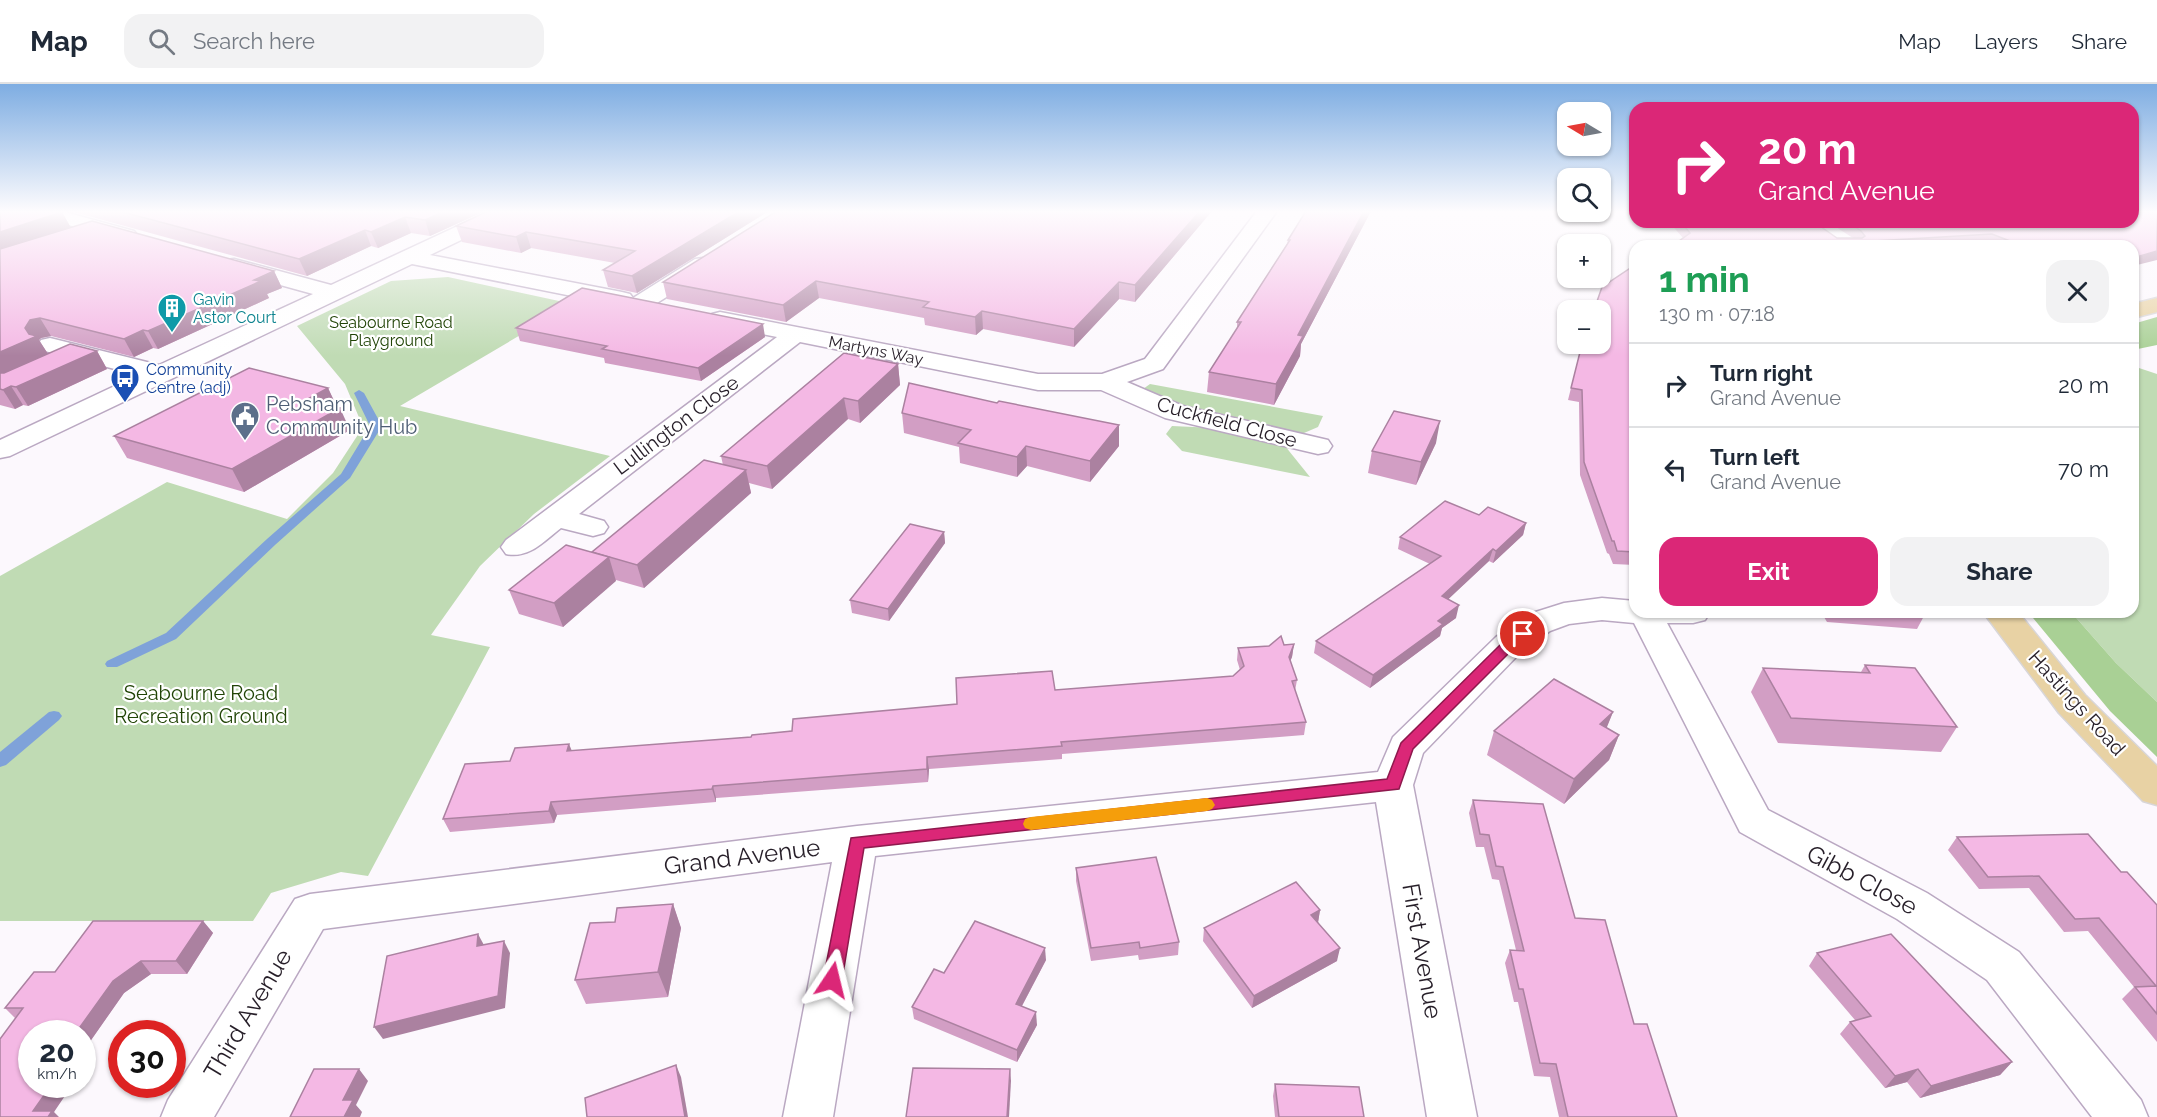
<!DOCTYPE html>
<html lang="en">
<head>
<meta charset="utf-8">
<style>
	:root { --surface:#fff; --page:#f2f2f3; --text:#1f2937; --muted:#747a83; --line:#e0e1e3; --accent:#db2777 }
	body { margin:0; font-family:Raleway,sans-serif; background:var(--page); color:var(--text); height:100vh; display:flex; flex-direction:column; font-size:22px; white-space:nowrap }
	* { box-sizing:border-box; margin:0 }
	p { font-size:20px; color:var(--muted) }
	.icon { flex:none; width:33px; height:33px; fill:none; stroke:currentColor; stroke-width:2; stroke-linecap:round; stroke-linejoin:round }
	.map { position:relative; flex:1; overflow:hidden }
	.panel { position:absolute; left:1629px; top:156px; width:510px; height:378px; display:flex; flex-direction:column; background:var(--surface); border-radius:18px; box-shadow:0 2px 4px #0004 }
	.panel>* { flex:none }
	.banner { position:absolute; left:1629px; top:18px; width:510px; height:126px; border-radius:18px; box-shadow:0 2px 4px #0004; background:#db2777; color:#fff; overflow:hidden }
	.needle { width:39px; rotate:280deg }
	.controls { position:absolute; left:1557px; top:18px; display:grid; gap:12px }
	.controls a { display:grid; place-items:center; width:54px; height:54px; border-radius:12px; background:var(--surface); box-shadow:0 2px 4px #0004; font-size:30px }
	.speed { position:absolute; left:18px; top:936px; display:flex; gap:12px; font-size:30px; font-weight:700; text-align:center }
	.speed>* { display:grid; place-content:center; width:78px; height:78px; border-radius:50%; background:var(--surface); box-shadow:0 2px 4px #0004; line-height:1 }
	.speed small { font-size:15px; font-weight:400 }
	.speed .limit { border:9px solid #d22; background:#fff; color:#111 }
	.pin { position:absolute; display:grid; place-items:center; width:51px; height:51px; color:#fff; margin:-26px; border:3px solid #fff; border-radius:50%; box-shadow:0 2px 6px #0007 }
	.me { position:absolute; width:66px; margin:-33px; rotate:10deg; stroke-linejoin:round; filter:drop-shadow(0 0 4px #0008) }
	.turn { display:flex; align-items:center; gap:21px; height:126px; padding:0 30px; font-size:27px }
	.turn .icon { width:78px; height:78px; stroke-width:2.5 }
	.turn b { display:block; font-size:42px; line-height:51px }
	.round { display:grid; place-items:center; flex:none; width:63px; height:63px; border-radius:18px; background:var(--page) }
	.head { display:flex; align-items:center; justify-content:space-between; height:102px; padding:0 30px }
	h1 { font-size:36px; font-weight:700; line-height:45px; color:#1e9e55 }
	.button { display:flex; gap:12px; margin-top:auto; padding:12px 30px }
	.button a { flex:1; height:69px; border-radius:18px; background:var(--accent); color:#fff; font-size:24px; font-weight:700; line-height:69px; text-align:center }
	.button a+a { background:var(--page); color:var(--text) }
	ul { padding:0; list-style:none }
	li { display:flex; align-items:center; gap:18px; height:84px; padding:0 30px; border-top:2px solid var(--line) }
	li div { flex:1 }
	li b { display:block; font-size:22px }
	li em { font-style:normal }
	header { display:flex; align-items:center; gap:36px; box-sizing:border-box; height:84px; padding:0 30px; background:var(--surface); border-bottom:2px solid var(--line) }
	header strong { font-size:28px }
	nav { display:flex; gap:33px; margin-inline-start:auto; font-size:21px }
	.search { width:420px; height:54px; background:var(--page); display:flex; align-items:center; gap:15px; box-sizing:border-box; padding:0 21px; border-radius:18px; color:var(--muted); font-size:22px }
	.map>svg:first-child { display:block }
</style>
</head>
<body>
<header>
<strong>Map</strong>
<div class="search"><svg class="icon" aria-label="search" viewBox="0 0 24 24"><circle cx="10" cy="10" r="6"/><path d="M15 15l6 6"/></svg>Search here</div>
<nav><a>Map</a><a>Layers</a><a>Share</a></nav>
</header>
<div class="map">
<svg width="2157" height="1033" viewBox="0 0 2157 1033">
	<rect width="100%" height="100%" fill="#fcf8fd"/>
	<g fill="#c0dbb4">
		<polygon points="448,193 573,220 400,322 610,372 534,430 480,482 431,551 490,563 368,792 341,788 271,809 253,837 0,837 0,492 167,398 287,435 333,389 363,343 345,300 297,242 391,197"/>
		<polygon points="2133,282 2157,290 2157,618 2116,579 2071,528 2133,528"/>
		<polygon points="1150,300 1323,332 1318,343 1297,352 1182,322 1143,305"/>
		<polygon points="1172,342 1215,344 1285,362 1310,393 1182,367 1166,350"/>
	</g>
	<g fill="#a9d095">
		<polygon points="2157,233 2157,261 2133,266 2133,240"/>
		<polygon points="2028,528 2071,528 2116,579 2157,618 2157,673 2110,627"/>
	</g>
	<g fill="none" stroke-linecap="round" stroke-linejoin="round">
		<g fill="#7fa2d9" fill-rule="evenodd">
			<polygon points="359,306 364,309 382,342 350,394 275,461 176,555 117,583 107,583 105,580 107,577 166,549 267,455 341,390 370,342 354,309"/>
			<polygon points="54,627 59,628 62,632 59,636 6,681 0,683 0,668 49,628"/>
		</g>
		<g stroke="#baa8c2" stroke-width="3">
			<g id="minor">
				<polygon points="29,127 61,127 134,147 137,151 134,155 127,157 32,131"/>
				<polygon points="490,127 516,127 513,131 430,171 622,208 630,210 633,214 695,175 703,174 711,175 714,180 711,185 649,224 641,226 633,224 630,220 622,222 412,180 10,372 0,374 0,356 138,291 41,266 38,261 41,256 50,254 159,281 313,210 226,186 223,181 226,176 234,175 331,201"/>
				<path d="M1257,127H1277L1163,285L1127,298L1183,322L1328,356L1332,362L1328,368L1318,370L1165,334L1101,306H1038L800,258L579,430L604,437L608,443L604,449L593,452L561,444C544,457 529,475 506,470L501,463L506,456L777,253L712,240L708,235L712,230L720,228L1038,290H1102L1145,275Z"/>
				<polygon points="1602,514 1635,517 1635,528 1710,528 1705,536 1693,539 1667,539 1768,726 1927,809 2019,868 2141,1016 2148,1033 2092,1033 1987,896 1897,835 1740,748 1634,539 1602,536 1569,540 1550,547 1520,569 1423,669 1413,701 1477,1033 1427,1033 1376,718 875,772 833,1033 783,1033 832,778 323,845 214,1033 161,1033 168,1016 295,815 310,810 857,742 1378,688 1393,653 1496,553 1526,531 1564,519"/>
			</g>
		</g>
		<g stroke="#d8d6d8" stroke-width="3">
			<g id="primary">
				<polygon points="2157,214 2157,228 2133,234 2133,220"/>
				<polygon points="1983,528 2018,528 2085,611 2157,682 2157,721 2143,717 2059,629"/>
			</g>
		</g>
		<use href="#minor" fill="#fff" fill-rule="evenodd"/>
		<use href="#primary" fill="#e8d2a4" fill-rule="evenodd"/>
	</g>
	<g fill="#d29ec4">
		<polygon points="0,127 62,128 71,144 274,187 282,204 267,210 269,214 158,265 153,264 134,273 51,252 41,254 39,256 48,270 97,267 107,285 28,322 23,321 15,325 0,321"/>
		<polygon points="70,127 485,127 430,152 411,149 378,164 371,162 307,192"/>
		<polygon points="488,127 769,127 637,209 608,203 603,186 615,179 531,164 521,169 462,158 456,142"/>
		<polygon points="777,127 1212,127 1135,218 1119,215 1074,263 983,245 976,251 925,241 924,234 819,214 786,238 667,215 663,198"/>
		<polygon points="1306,127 1371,127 1301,260 1300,272 1274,321 1207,308 1209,288 1237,245 1237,238 1287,160 1288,156"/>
		<polygon points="1669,138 1814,138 1837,154 1853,154 1828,138 2133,138 2133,162 1991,162 1987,161 1964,162 1672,162 1683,154"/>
		<polygon points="1635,181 1635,481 1613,480 1609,470 1607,469 1580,391 1579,318 1568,316 1582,260"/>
		<polygon points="516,244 765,253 701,297 605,279 604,274 520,257"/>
		<polygon points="898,280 900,301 860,339 848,335 772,405 749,399 751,409 644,504 616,496 563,543 519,530 509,506 592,468 723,381 721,372"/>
		<polygon points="328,304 337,324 350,346 244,408 127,374 114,352"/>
		<polygon points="902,329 1119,362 1090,398 1027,382 1017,393 960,379 959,363 904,349"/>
		<polygon points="1436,359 1416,401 1368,389 1372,367"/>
		<polygon points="1479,431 1526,439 1523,451 1493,479 1489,477 1448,515 1456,534 1442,544 1440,552 1370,604 1314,569 1316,557 1430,480 1398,465 1400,453"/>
		<polygon points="944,448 945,459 889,537 852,529 850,516"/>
		<polygon points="1821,528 1921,528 1924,532 1917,545 1827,538"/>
		<polygon points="1294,560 1292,573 1290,577 1297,596 1295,607 1306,638 1304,651 1062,670 1062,675 929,685 928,698 716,714 716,718 557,731 554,739 450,748 443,735 572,667 751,653 957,620 1055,606 1233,592 1240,586 1237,576 1238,564"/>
		<polygon points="1865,581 1957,643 1941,668 1778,659 1751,608 1763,584 1861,588"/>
		<polygon points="1613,628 1606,644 1619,651 1609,676 1564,720 1487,671 1494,647"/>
		<polygon points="1473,716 1575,834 1634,940 1677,1033 1559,1033 1550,993 1534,992 1518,918 1514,918 1505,879 1510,866 1516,866 1499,796 1492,795 1484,763 1476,763 1469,729"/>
		<polygon points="1957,753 2121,788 2157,821 2157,958 2122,915 2134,903 2088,847 2064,848 2029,804 1979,805 1948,766"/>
		<polygon points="1076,784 1179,858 1178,871 1139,876 1138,871 1091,877 1076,797"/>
		<polygon points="673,820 681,844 668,913 586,920 575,896 615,838"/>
		<polygon points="1320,826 1318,838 1337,877 1252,924 1203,857 1204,844"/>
		<polygon points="203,837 213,849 187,890 151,890 124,909 82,969 82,950 54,1028 0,1033 15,934 5,924 55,888"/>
		<polygon points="1817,869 2012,978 2000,991 1920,1014 1907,998 1885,1004 1840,950 1850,938 1855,936 1809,882"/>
		<polygon points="1046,876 1022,922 1037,941 1017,978 914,935 912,923 944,889"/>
		<polygon points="1275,1000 1364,1033 1275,1033 1273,1012"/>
	</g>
	<g fill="#ab81a0">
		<polygon points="445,127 485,127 430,152 425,136"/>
		<polygon points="740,127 769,127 637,209 632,192"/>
		<polygon points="1200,127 1212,127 1135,218 1135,201"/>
		<polygon points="1364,127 1371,127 1301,260 1300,272 1274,321 1276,300 1298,251"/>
		<polygon points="62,128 71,144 0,168 0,148"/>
		<polygon points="405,133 411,149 378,164 371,148"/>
		<polygon points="365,146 371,162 307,192 299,175"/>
		<polygon points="526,148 531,164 521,169 516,153"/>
		<polygon points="2157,167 2157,176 2133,182 2133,174"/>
		<polygon points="274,187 282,204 267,210 269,214 158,265 148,247"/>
		<polygon points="816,197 819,214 786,238 783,221"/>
		<polygon points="1119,198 1119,215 1074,263 1074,245"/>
		<polygon points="982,227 983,245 976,251 975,233"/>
		<polygon points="40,234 51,252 41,254 39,256 48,270 0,291 0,268 25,244 30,236"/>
		<polygon points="763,240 765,253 701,297 698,284"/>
		<polygon points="143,246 153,264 134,273 124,255"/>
		<polygon points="97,267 107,285 28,322 16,303"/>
		<polygon points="898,280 900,301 860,339 858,317"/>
		<polygon points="11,302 23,321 15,325 3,306"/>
		<polygon points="328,304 338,325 306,316"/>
		<polygon points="844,314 848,335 772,405 767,382"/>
		<polygon points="340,324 350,346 244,408 232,385"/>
		<polygon points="1440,337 1436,359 1416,401 1421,378"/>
		<polygon points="1119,341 1119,362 1090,398 1090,377"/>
		<polygon points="1026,362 1027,382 1017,393 1017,373"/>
		<polygon points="746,386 751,409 644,504 637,481"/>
		<polygon points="1526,439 1523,451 1493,479 1496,467"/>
		<polygon points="944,448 945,459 889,537 888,525"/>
		<polygon points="1493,465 1489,477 1439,524 1442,512"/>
		<polygon points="609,473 616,497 563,543 554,519"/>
		<polygon points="1459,521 1456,534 1442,544 1440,552 1370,604 1373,591 1438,537"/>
		<polygon points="1294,560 1292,573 1287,585 1289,573"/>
		<polygon points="1613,628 1603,653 1600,640"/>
		<polygon points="1619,651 1609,676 1564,720 1574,695"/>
		<polygon points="569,660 574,672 567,667"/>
		<polygon points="927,673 929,685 928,698 927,685"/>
		<polygon points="713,702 716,714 716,718 712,705"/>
		<polygon points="551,718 557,731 554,739 549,727"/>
		<polygon points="673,820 681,844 668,913 658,888"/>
		<polygon points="1320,826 1318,839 1311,831"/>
		<polygon points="203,837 213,849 187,890 176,877"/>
		<polygon points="478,850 485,863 477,862"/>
		<polygon points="504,857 510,869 505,924 383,955 374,943"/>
		<polygon points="1045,864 1046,876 1016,933 1016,920"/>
		<polygon points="1340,864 1337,877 1252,924 1254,912"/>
		<polygon points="141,877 151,890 124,909 82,969 82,950 75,950 113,897"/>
		<polygon points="1036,928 1037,941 1017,978 1017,966"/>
		<polygon points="2012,978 2000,991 1920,1014 1931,1002"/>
		<polygon points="676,981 681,993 688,1033 685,1033"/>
		<polygon points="359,985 368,997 356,1021 362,1028 360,1033 344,1033 343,1016"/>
		<polygon points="1010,985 1011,997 1009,1033 1007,1033"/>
		<polygon points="1918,985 1907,998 1885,1004 1895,992"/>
		<polygon points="52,1000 73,1000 54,1028 59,1033 40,1033 33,1027"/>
	</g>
	<g fill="#f4b8e4" stroke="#ab81a0" stroke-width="1.5">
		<polygon points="0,127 58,127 62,128 0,148"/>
		<polygon points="119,127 445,127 425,136 405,133 371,148 365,146 299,175"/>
		<polygon points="488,127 740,127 632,192 603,186 635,167 526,148 516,153 456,142"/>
		<polygon points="777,127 1200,127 1135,201 1119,198 1074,245 982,227 975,233 923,223 929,218 816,197 783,221 663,198"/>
		<polygon points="1306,127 1364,127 1298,251 1303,252 1276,300 1209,288 1241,238 1237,238 1290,156 1288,156"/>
		<polygon points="2133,127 2157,127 2157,167 2133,174 2133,162 2023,162 1992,150 1788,162 1672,162 1690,149 1681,138 1814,138 1837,154 1862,154 1865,152 1861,147 1848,138 2133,138"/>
		<polygon points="92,137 274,187 254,196 261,197 148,247 143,246 124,255 40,234 30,236 25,244 29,250 37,252 0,268 0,165"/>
		<polygon points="1635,181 1635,468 1617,467 1614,457 1612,457 1584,378 1582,306 1571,304 1582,260 1600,260 1600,226 1594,226 1602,203"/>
		<polygon points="582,204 763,240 698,284 602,265 607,262 516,244"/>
		<polygon points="70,260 97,267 16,303 11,302 3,306 0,305 0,289 4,289"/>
		<polygon points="844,269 898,280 858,317 844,314 767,382 721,372"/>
		<polygon points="249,284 328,304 306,316 340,324 232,385 114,352"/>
		<polygon points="909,299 997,319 999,317 1119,341 1090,377 1026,362 1017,373 958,359 971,346 902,329"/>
		<polygon points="1394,327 1440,337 1421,378 1372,367"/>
		<polygon points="704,376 746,386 637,481 592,468"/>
		<polygon points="1445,417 1479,431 1488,423 1526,439 1496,467 1493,465 1442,512 1459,521 1438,537 1443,540 1373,591 1316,557 1441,472 1400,453"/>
		<polygon points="910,440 944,448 888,525 850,516"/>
		<polygon points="566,461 609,473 554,519 509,506"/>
		<polygon points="1862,528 1921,528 1924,532"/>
		<polygon points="1281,552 1284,561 1294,560 1289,573 1297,596 1292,597 1306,638 1061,658 1062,662 927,673 927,685 713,702 712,705 551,718 549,727 443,735 465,680 510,677 515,664 569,660 567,667 751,653 752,651 792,647 793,635 957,620 956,594 1052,587 1055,606 1233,592 1244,582 1238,564 1269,562"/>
		<polygon points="1865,581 1915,584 1957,643 1791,634 1763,584 1870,589"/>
		<polygon points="1554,595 1613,628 1600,640 1619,651 1574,695 1494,647"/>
		<polygon points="1473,716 1543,720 1575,834 1605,836 1634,940 1647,940 1677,1033 1568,1033 1556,980 1540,979 1523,905 1519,905 1510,866 1524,867 1503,783 1496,782 1489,751 1480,750"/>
		<polygon points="2088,750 2121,788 2127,788 2157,821 2157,930 2135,903 2156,902 2099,834 2075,835 2039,792 1988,793 1957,753"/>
		<polygon points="1156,773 1179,858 1140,864 1139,858 1091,864 1076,784"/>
		<polygon points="1296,798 1320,826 1311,831 1340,864 1254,912 1204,844"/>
		<polygon points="673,820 658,888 575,896 590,839 615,838 617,824"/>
		<polygon points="93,837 203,837 176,877 141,877 113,897 75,950 32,950 32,1000 52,1000 33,1027 52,1027 48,1033 0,1033 0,955 23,924 5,924 34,888 55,888"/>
		<polygon points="975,837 1045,864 1016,920 1036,928 1017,966 912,923 934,885 944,889"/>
		<polygon points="478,850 477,862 504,857 498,912 374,943 387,872"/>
		<polygon points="1891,850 2012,978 1931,1002 1918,985 1895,992 1850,938 1871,932 1817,869"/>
		<polygon points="676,981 685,1033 587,1033 585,1014"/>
		<polygon points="913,984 1010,985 1007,1033 906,1033"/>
		<polygon points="314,985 359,985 343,1016 353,1016 344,1033 290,1033"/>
		<polygon points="1275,1000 1359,1003 1364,1033 1279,1033"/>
	</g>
	<linearGradient id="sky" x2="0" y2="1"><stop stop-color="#7eade2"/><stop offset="0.47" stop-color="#fefcfe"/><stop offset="1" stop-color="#fefcfe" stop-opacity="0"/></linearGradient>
	<rect width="2157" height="272" fill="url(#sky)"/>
	<polygon fill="#db2777" stroke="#8e194d" stroke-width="1.5" points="1523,545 1528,547 1530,550 1513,565 1413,665 1399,705 864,764 842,896 839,902 832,904 826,902 823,896 851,754 1387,695 1401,659 1503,558"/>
	<polygon fill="#f59e0b" points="1207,714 1212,716 1215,721 1212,725 1207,727 1031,746 1025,744 1023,740 1025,735 1031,733"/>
	<defs>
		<g id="building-pin" transform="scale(1.5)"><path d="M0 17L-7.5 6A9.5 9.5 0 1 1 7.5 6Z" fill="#0f9aa8" stroke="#fff"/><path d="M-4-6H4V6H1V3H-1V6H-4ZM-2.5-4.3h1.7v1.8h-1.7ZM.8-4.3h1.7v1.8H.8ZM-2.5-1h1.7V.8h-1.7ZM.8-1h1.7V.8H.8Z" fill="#fff"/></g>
		<g id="bus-pin" transform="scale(1.5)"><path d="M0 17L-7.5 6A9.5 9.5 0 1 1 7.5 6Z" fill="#1a4fb4" stroke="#fff"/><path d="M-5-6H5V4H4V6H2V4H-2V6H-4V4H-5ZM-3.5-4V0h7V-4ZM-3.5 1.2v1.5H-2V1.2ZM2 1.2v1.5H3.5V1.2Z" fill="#fff"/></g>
		<g id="civic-pin" transform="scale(1.5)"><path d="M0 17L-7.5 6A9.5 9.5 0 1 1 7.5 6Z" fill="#5c6f8a" stroke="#fff"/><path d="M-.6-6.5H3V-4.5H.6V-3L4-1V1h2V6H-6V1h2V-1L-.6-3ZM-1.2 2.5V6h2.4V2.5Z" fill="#fff"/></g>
	</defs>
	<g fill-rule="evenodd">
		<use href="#building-pin" x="172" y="224"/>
		<use href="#bus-pin" x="125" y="294"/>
		<use href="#civic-pin" x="245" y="332"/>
	</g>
	<g text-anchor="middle" stroke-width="4.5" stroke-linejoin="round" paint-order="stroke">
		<g font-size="16" fill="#0d838f" stroke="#fff" text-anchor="start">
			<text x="193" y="221">Gavin<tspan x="193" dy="18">Astor Court</tspan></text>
		</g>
		<g font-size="16" fill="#214406" stroke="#fff">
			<text x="391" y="244">Seabourne Road<tspan x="391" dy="18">Playground</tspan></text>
		</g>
		<g font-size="16" fill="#261e28" stroke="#fff">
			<text transform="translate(876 266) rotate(11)" y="6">Martyns Way</text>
		</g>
		<g font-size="16" fill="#164399" stroke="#fff" text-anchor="start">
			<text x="146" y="291">Community<tspan x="146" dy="18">Centre (adj)</tspan></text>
		</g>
		<g font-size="20" fill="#4e5e75" stroke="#fff" text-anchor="start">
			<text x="266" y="327">Pebsham<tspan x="266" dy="23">Community Hub</tspan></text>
		</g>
		<g font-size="20" fill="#261e28" stroke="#fff">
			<text transform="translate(1227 338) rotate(15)" y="7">Cuckfield Close</text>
			<text transform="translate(676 341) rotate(-37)" y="7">Lullington Close</text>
			<text transform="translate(2077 619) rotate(48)" y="7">Hastings Road</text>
		</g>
		<g font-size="20" fill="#214406" stroke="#fff">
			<text x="201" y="616">Seabourne Road<tspan x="201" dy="23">Recreation Ground</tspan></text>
		</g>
		<g font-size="24" fill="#261e28" stroke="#fff">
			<text transform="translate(742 773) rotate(-7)" y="8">Grand Avenue</text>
			<text transform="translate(1862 796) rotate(28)" y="8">Gibb Close</text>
			<text transform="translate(1422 867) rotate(80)" y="8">First Avenue</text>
			<text transform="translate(248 930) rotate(-59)" y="8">Third Avenue</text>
		</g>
	</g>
</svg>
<div class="controls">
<a><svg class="needle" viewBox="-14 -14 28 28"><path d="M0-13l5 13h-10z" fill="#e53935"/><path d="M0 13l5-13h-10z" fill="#747a83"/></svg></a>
<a><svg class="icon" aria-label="search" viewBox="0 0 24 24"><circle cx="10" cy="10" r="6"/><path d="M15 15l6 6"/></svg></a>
<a>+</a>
<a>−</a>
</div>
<div class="speed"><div>20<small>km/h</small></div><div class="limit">30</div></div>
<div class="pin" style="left:1523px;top:550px;background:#d93025"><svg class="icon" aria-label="arrive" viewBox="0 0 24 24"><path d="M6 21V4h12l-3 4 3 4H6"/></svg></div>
<svg class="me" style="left:832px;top:896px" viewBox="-20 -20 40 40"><path d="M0-17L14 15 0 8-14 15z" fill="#db2777" stroke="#fff" stroke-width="4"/></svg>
<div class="banner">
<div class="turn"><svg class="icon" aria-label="right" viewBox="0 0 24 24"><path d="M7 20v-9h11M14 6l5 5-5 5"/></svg><div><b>20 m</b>Grand Avenue</div></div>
</div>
<section class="panel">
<div class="head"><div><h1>1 min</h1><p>130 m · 07:18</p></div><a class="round"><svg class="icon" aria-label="close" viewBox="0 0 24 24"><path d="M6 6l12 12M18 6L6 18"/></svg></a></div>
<ul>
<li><svg class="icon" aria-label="right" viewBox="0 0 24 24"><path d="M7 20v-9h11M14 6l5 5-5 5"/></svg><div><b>Turn right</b><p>Grand Avenue</p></div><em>20 m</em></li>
<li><svg class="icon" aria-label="left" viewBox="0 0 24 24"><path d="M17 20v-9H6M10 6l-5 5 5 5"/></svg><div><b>Turn left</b><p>Grand Avenue</p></div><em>70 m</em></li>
</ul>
<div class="button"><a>Exit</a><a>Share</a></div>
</section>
</div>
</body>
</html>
